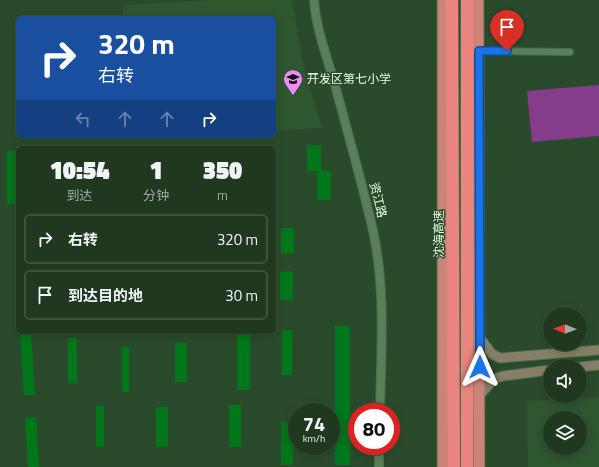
<!DOCTYPE html>
<html lang="zh">
<head>
<meta charset="utf-8">
<style>
	:root { --surface:#203820; --page:#2d432d; --text:#f1f3f6; --muted:#a2aca5; --line:#3d523e }
	body { margin:0; font-family:"Titillium Web","Noto Sans SC",sans-serif; background:var(--page); color:var(--text); height:100vh; display:flex; flex-direction:column; font-size:15px; white-space:nowrap }
	* { box-sizing:border-box; margin:0 }
	p { font-size:13px; color:var(--muted) }
	.icon { flex:none; width:22px; height:22px; fill:none; stroke:currentColor; stroke-width:2; stroke-linecap:round; stroke-linejoin:round }
	.map { position:relative; flex:1; overflow:hidden }
	.side { position:absolute; left:16px; top:146px; width:260px; height:188px; display:flex; flex-direction:column; background:var(--surface); border-radius:6px; box-shadow:0 2px 10px #0003,0 0 0 1px var(--line) }
	.side>* { flex:none }
	.banner { position:absolute; left:16px; top:16px; width:260px; height:122px; border-radius:6px; box-shadow:0 2px 10px #0003,0 0 0 1px var(--line); background:#1a4fa0; color:#fff; overflow:hidden }
	.needle { width:26px; rotate:271deg }
	.tools { position:absolute; left:543px; top:307px; display:grid; gap:8px }
	.tools a { display:grid; place-items:center; width:44px; height:44px; border-radius:50%; background:var(--surface); box-shadow:0 2px 10px #0003,0 0 0 1px var(--line); font-size:20px }
	.speed { position:absolute; left:288px; top:403px; display:flex; gap:8px; font-size:20px; font-weight:700; text-align:center }
	.speed>* { display:grid; place-content:center; width:52px; height:52px; border-radius:50%; background:var(--surface); box-shadow:0 2px 10px #0003,0 0 0 1px var(--line); line-height:1 }
	.speed small { font-size:10px; font-weight:400 }
	.speed .limit { border:6px solid #d22; background:#fff; color:#111 }
	.pin { position:absolute; display:grid; place-items:center; width:34px; height:34px; color:#fff; margin:-41px -17px; border-radius:50% 50% 50% 0; rotate:-45deg; box-shadow:0 0 4px #0007 }
	.pin .icon { rotate:45deg }
	.me { position:absolute; width:44px; margin:-22px; rotate:0deg; stroke-linejoin:round; filter:drop-shadow(0 0 3px #0008) }
	.turn { display:flex; align-items:center; gap:14px; height:84px; padding:0 16px; font-size:18px }
	.turn .icon { width:52px; height:52px; stroke-width:2.5 }
	.turn b { display:block; font-size:28px; line-height:34px }
	.lanes { display:flex; align-items:center; height:38px; padding:0 16px; background:#0003; justify-content:center; gap:20px; direction:ltr }
	.lanes .off { opacity:.35 }
	.eta { display:flex; justify-content:space-evenly; align-items:center; height:68px; text-align:center }
	.eta b { font-size:24px; font-weight:800; line-height:28px }
	ul { padding:0; list-style:none }
	li { display:flex; align-items:center; gap:12px; height:50px; margin:0 8px 6px; padding:0 8px; border:2px solid var(--line); border-radius:6px }
	li div { flex:1 }
	li b { display:block; font-size:15px }
	li em { font-style:normal }
	.map>svg:first-child { display:block }
</style>
</head>
<body>
<div class="map">
<svg width="599" height="467" viewBox="0 0 599 467">
	<rect width="100%" height="100%" fill="#2a4b2b"/>
	<g fill="#2e562f" fill-rule="evenodd">
		<polygon points="211,0 292,0 303,64 322,128 274,131 274,18 123,18 123,5"/>
		<path d="M599,397V467H528L527,401ZM550,418H580V448H550Z"/>
	</g>
	<polygon fill="#853d8b" points="599,85 599,136 532,142 527,91"/>
	<g fill="#00771b">
		<polygon points="307,145 321,145 321,171 331,171 331,200 317,200 317,171 307,171"/>
		<rect x="7" y="151" width="11" height="53"/>
		<rect x="281" y="228" width="13" height="25"/>
		<polygon points="293,271 293,300 280,300 280,272"/>
		<rect x="335" y="326" width="15" height="139"/>
		<rect x="282" y="330" width="10" height="45"/>
		<rect x="237" y="332" width="13" height="58"/>
		<polygon points="20,333 31,333 35,395 24,395"/>
		<rect x="68" y="338" width="9" height="45"/>
		<rect x="175" y="343" width="12" height="39"/>
		<rect x="122" y="347" width="7" height="45"/>
		<rect x="229" y="405" width="12" height="42"/>
		<rect x="96" y="406" width="8" height="41"/>
		<rect x="156" y="407" width="12" height="40"/>
		<polygon points="36,417 39,467 28,467 25,418"/>
		<rect x="281" y="422" width="12" height="43"/>
	</g>
	<g fill="none" stroke-linecap="round" stroke-linejoin="round">
		<g stroke="#4b6a4e" stroke-width="8">
			<polyline id="minor" points="479,51 570,52"/>
		</g>
		<g stroke="#4b6a4e" stroke-width="10">
			<g id="tertiary">
				<path d="M314,0C316,29 327,57 335,85C348,134 362,182 373,231C386,290 381,352 380,412"/>
				<polyline points="379,467 379,446"/>
			</g>
		</g>
		<g stroke="#4b6a4e" stroke-width="11">
			<g id="secondary">
				<polyline points="480,338 492,354 500,358 599,350"/>
				<polyline points="580,367 599,365"/>
				<polyline points="479,396 494,379 503,376 550,370"/>
			</g>
		</g>
		<g stroke="#4b6a4e" stroke-width="13">
			<g id="trunk">
				<polyline points="443,0 443,467"/>
				<polyline points="478,0 479,467"/>
			</g>
		</g>
		<g stroke="#4b6a4e" stroke-width="14">
			<g id="motorway">
				<polyline points="452,0 454,467"/>
				<polyline points="467,467 467,0"/>
			</g>
		</g>
		<use href="#minor" stroke="#5a7d5a" stroke-width="6"/>
		<use href="#tertiary" stroke="#5a7d5a" stroke-width="8"/>
		<use href="#secondary" stroke="#858065" stroke-width="9"/>
		<use href="#trunk" stroke="#cd8478" stroke-width="11"/>
		<use href="#motorway" stroke="#ea867f" stroke-width="12"/>
	</g>
	<g fill="none" stroke-linecap="round" stroke-linejoin="round">
		<g stroke="#114b97" stroke-width="10">
			<polyline id="route" points="480,367 479,51 507,51"/>
		</g>
		<use href="#route" stroke="#1a73e8" stroke-width="7"/>
	</g>
	<defs>
		<g id="school-pin" transform="scale(1)"><path d="M0 17L-7.5 6A9.5 9.5 0 1 1 7.5 6Z" fill="#ef8bf6" stroke="#2a4b2b"/><path d="M0-5L7-2L0 1L-7-2ZM-4 1L0 2.5L4 1V4Q0 6-4 4Z" fill="#111"/></g>
	</defs>
	<g fill-rule="evenodd">
		<use href="#school-pin" x="293" y="79"/>
	</g>
	<g text-anchor="middle" stroke-width="3" stroke-linejoin="round" paint-order="stroke">
		<g font-size="12" fill="#e7fbe7" stroke="#2a4b2b" text-anchor="start">
			<text x="307" y="83">开发区第七小学</text>
		</g>
		<g font-size="12" fill="#e7fbe7" stroke="#2a4b2b">
			<text transform="translate(378 200) rotate(76)" y="4">资江路</text>
			<text transform="translate(439 234) rotate(-90)" y="4">沈海高速</text>
		</g>
	</g>
</svg>
<div class="tools">
<a><svg class="needle" viewBox="-14 -14 28 28"><path d="M0-13l5 13h-10z" fill="#e53935"/><path d="M0 13l5-13h-10z" fill="#a2aca5"/></svg></a>
<a><svg class="icon" aria-label="sound" viewBox="0 0 24 24"><path d="M4 9h4l5-4v14l-5-4H4zM17 9q2 3 0 6"/></svg></a>
<a><svg class="icon" aria-label="layers" viewBox="0 0 24 24"><path d="M12 4l9 5-9 5-9-5zM3 14l9 5 9-5"/></svg></a>
</div>
<div class="speed"><div>74<small>km/h</small></div><div class="limit">80</div></div>
<div class="pin" style="left:507px;top:51px;background:#d93025"><svg class="icon" aria-label="arrive" viewBox="0 0 24 24"><path d="M6 21V4h12l-3 4 3 4H6"/></svg></div>
<svg class="me" style="left:480px;top:367px" viewBox="-20 -20 40 40"><path d="M0-17L14 15 0 8-14 15z" fill="#1a73e8" stroke="#fff" stroke-width="4"/></svg>
<div class="banner">
<div class="turn"><svg class="icon" aria-label="right" viewBox="0 0 24 24"><path d="M7 20v-9h11M14 6l5 5-5 5"/></svg><div><b>320 m</b>右转</div></div>
<div class="lanes"><svg class="icon off" aria-label="left" viewBox="0 0 24 24"><path d="M17 20v-9H6M10 6l-5 5 5 5"/></svg><svg class="icon off" aria-label="ahead" viewBox="0 0 24 24"><path d="M12 20V5M6 11l6-6 6 6"/></svg><svg class="icon off" aria-label="ahead" viewBox="0 0 24 24"><path d="M12 20V5M6 11l6-6 6 6"/></svg><svg class="icon" aria-label="right" viewBox="0 0 24 24"><path d="M7 20v-9h11M14 6l5 5-5 5"/></svg></div>
</div>
<section class="side">
<div class="eta">
<div><b>10:54</b><p>到达</p></div>
<div><b>1</b><p>分钟</p></div>
<div><b>350</b><p>m</p></div>
</div>
<ul>
<li><svg class="icon" aria-label="right" viewBox="0 0 24 24"><path d="M7 20v-9h11M14 6l5 5-5 5"/></svg><div><b>右转</b></div><em>320 m</em></li>
<li><svg class="icon" aria-label="arrive" viewBox="0 0 24 24"><path d="M6 21V4h12l-3 4 3 4H6"/></svg><div><b>到达目的地</b></div><em>30 m</em></li>
</ul>
</section>
</div>
</body>
</html>
